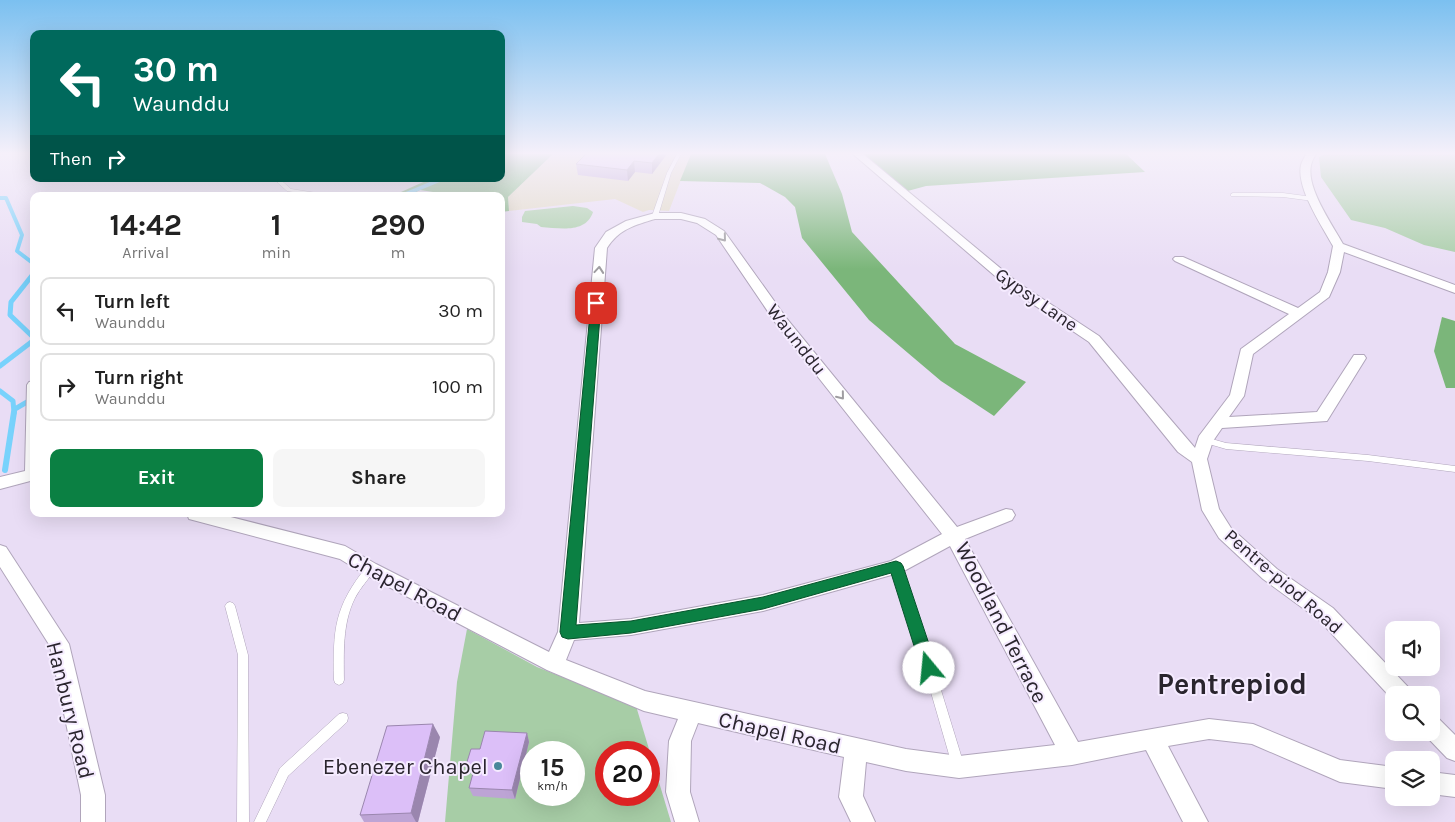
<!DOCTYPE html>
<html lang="en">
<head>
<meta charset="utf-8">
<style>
	:root { --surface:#fff; --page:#f6f6f6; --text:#222; --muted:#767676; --line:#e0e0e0; --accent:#0b8043 }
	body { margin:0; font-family:Karla,sans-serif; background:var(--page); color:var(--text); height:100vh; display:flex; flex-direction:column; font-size:19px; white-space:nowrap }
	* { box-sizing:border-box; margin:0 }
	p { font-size:16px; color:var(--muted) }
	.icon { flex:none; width:28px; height:28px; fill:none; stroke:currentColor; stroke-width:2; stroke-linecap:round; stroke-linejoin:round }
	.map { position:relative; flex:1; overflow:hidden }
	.drawer { position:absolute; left:30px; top:192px; width:475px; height:325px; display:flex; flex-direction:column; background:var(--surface); border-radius:10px; box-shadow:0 5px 20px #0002 }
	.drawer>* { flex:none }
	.hud { position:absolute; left:30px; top:30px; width:475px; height:152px; border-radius:10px; box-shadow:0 5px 20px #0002; background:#00695c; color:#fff; overflow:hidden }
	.fabs { position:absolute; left:1385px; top:621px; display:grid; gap:10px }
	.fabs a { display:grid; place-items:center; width:55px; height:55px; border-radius:10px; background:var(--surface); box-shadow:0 5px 20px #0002; font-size:25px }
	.speed { position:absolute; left:520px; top:741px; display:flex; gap:10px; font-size:25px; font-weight:700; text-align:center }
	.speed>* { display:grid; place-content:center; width:65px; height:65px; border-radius:50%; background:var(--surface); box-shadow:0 5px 20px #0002; line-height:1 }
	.speed small { font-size:12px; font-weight:400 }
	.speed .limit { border:8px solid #d22; background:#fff; color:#111 }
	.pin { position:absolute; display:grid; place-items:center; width:42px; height:42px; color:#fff; margin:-21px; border-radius:10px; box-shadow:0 2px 8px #0006 }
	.me { position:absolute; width:55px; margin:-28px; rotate:343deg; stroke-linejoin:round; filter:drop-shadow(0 0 4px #0008) }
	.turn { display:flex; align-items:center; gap:18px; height:105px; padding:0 20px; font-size:22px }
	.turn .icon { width:65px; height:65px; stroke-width:2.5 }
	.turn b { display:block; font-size:35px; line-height:42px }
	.then { display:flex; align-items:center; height:48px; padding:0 20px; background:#0003; gap:10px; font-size:19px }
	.eta { display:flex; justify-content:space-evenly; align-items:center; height:85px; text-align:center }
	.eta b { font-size:30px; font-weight:700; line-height:35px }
	.primary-button { display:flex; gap:10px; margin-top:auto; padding:10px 20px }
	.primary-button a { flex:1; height:58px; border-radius:10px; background:var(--accent); color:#fff; font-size:20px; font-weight:700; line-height:58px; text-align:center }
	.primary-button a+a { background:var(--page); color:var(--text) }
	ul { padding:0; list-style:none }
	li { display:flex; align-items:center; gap:15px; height:68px; margin:0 10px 8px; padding:0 10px; border:2px solid var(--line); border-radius:10px }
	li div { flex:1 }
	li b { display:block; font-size:19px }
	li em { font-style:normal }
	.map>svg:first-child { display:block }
</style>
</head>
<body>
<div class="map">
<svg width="1455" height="822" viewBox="0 0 1455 822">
	<rect width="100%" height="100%" fill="#e9ddf5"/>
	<polygon fill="#e1d9c3" points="553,154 691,154 669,211 649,210 643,212 615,199 509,211 508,197"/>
	<g fill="#a7cda6" fill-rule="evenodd">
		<polygon points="1325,154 1455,154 1455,252 1424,245 1385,228 1351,220 1321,177 1319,157"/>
		<path d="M573,206L587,208L593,212C586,234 559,228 541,227L537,224L522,222V217L525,211Z"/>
		<path d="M467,629L537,667L636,706L671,822H445L457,682ZM531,752H574V795H531ZM606,752H649V795H606Z"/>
	</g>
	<g fill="#7bb67a">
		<polygon points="501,154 553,154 508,197 509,211 501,212 501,196 437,196 440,193 420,190 408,196 392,196 430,179 501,179"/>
		<polygon points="691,154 825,154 842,194 852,232 955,344 1026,382 994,416 941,381 869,320 802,238 795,207 785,197 760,183 680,181"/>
		<polygon points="860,154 1126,154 1145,172 926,186 904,192"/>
		<polygon points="1442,317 1455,321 1455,388 1446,388 1434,351"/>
	</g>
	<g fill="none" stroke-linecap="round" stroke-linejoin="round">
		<g stroke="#78d2fc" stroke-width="4">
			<polyline points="401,196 442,179"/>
			<polyline points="0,198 6,198 22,235 17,251 34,264"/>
		</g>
		<g stroke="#78d2fc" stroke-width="5">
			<polyline points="34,273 11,302 10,315 34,338"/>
			<polyline points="0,366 34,340"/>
			<polyline points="0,391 13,401 14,413"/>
			<polyline points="15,409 27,402"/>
		</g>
		<polyline stroke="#78d2fc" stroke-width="6" points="5,470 14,412"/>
		<g stroke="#b0a5bb" stroke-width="1">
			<g id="service">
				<polygon points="677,154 681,154 671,173 658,216 653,217 652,216 667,173"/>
				<polygon points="278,179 282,179 283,182 291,189 323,194 326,196 316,196 287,191 278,183"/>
				<polygon points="1233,193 1283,193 1313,197 1316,199 1313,201 1283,197 1231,196 1231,194"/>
				<polygon points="1205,437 1226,443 1368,455 1455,466 1455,472 1368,461 1226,449 1202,442 1201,440 1202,438"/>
				<polygon points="896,563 899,564 901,567 929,651 964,765 962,769 958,771 954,769 952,765 919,651 891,567 893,564"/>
				<path d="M370,565L373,566L375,569C369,579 360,588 355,598C342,624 344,653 344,680L343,683L339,685L335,683L334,680C333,629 334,607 367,566Z"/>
				<polygon points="230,602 233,603 235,606 248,655 249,822 237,822 238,655 225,606 227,603"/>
				<polygon points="343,713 347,714 348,718 347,722 288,776 266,822 254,822 280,768 339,714"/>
			</g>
		</g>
		<g stroke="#b0a5bb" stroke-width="2">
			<g id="minor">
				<path d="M853,154H863L1017,282L1099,336L1195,448L1199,436L1230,395L1241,349L1289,314L1175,261L1173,259L1175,257H1183L1298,308L1320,292L1328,272L1333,246C1322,226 1296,188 1301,165C1302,161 1305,157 1306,154H1316C1314,157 1312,161 1311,165C1306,188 1332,224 1343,244L1455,285V293L1344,252L1340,272L1329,297L1253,354L1244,396L1229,417L1317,412L1354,355H1364L1366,358L1327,421L1222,428L1213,441L1207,459L1219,509L1231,528L1277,569L1333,608L1409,688L1413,695H1394V701L1319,620L1263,579L1219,538L1202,510L1192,462L1178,452L1089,342L1009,288Z"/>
				<path d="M655,213H681L705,219L724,231L787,319L957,527L1006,509L1012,510L1015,515L1012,520L965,539L1078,742L1209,719L1253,724L1340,760L1394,767V789L1340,782L1252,744L1209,739L1168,746L1208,822H1183L1146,750L1072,765L959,778L906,771L866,762L863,796L875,822H851L839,797L844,757L698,723L691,741L690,792L699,822H675L666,792L669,741L678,719L644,711L547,670L364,574L340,559L189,519L187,514H219L345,546L376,564L549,652L558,632L595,248L606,232L626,221ZM655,219H681L697,223L716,235L777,325L942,534L891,561L763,595L631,619L579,623L607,248C619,229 635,225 655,219ZM950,546L1055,745L959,756L906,749L645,691L566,660L574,640L631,635L763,611L902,572Z"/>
				<polygon points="34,381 34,480 0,489 0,477 25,471 27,385 29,382"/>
				<polygon points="0,545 6,547 69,644 105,795 105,822 81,822 81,795 50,646 0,567"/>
				<polygon points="1431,716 1439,719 1455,735 1455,761 1447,758 1423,733 1431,732"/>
				<polygon points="1431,772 1455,775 1455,797 1431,794"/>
			</g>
		</g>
		<use href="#service" fill="#fff" fill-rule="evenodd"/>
		<use href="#minor" fill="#fff" fill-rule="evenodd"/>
	</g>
	<g fill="#bda4d5">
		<polygon points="667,154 652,174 635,172 628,181 578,175 576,164"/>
		<polygon points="527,733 529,742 515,799 473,796 469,788 473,774 470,773 466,765"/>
		<polygon points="440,737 418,822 364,822 360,815"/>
	</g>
	<g fill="#9a86ae">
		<polygon points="659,154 667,154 652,174 652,163"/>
		<polygon points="634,161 635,172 628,181 627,170"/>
		<polygon points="433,724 440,737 418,822 416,822 411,813"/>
		<polygon points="527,733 529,742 515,799 512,790"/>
	</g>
	<g fill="#dcbff8" stroke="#9a86ae">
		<polygon points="586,154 659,154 652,163 634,161 627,170 576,164"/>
		<polygon points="433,724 411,813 360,815 387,726"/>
		<polygon points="485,731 527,733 512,790 469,788 475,766 466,765 471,749 480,749"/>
	</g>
	<defs><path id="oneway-chevron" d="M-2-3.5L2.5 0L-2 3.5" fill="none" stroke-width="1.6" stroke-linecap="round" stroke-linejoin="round" transform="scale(1.25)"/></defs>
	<g stroke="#9f9da1">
		<use href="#oneway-chevron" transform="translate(723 238) rotate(51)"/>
		<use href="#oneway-chevron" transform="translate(599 270) rotate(-85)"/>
		<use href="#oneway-chevron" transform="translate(841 396) rotate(51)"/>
	</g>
	<linearGradient id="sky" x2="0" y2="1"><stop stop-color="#7bc0f0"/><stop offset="0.57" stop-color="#f5f0fa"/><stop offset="1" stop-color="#f5f0fa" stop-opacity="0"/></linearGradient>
	<rect width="1455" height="269" fill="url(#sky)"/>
	<polygon fill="#0b8043" stroke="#07532c" points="596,300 601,303 576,625 631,621 763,597 896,561 901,563 903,566 937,668 934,672 929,674 924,672 921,668 891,573 763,609 631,633 568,639 562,637 560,632 591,303"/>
	<circle fill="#47889a" stroke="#f5ebff" stroke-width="2" cx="498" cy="766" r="5"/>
	<g text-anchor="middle" stroke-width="4" stroke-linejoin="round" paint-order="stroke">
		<g font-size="19" fill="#2a252e" stroke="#f5ebff">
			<text transform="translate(1037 299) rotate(35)" y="7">Gypsy Lane</text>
			<text transform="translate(797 339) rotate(52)" y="7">Waunddu</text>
			<text transform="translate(1284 581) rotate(41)" y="7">Pentre-piod Road</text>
		</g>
		<g font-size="22" fill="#2a252e" stroke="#f5ebff">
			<text transform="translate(405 586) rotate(28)" y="8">Chapel Road</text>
			<text transform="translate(1002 622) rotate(63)" y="8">Woodland Terrace</text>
			<text transform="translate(71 710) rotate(76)" y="8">Hanbury Road</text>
			<text transform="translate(780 732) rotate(13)" y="8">Chapel Road</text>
		</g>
		<g font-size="22" fill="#2a252e" stroke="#f5ebff" text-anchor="end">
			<text x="488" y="774">Ebenezer Chapel</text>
		</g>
		<g font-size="29" font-weight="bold" fill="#2a252e" stroke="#f5ebff">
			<text x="1232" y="694">Pentrepiod</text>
		</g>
	</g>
</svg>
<div class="fabs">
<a><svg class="icon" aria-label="sound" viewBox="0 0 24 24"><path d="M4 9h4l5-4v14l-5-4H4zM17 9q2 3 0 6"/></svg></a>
<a><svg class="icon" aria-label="search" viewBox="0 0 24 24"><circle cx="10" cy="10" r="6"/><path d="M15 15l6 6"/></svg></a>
<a><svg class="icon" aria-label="layers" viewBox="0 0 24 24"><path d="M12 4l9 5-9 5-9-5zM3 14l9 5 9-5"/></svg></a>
</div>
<div class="speed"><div>15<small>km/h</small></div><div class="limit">20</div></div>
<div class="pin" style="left:596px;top:303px;background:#d93025"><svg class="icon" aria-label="arrive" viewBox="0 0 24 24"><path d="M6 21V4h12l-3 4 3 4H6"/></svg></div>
<svg class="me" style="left:929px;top:668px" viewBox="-20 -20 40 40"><circle r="19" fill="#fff"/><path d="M0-13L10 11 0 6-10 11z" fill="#0b8043"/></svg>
<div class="hud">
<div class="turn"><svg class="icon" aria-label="left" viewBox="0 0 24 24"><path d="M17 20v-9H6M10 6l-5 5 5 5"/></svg><div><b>30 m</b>Waunddu</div></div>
<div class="then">Then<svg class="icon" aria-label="right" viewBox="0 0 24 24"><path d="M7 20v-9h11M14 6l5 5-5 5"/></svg></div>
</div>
<section class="drawer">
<div class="eta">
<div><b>14:42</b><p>Arrival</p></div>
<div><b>1</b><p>min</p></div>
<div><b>290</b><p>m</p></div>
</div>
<ul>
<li><svg class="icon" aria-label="left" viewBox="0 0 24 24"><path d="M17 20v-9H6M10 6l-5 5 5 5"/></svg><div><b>Turn left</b><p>Waunddu</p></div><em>30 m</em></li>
<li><svg class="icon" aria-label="right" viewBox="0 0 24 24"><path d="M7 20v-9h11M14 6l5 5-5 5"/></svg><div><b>Turn right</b><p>Waunddu</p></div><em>100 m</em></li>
</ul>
<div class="primary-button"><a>Exit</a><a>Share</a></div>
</section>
</div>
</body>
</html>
